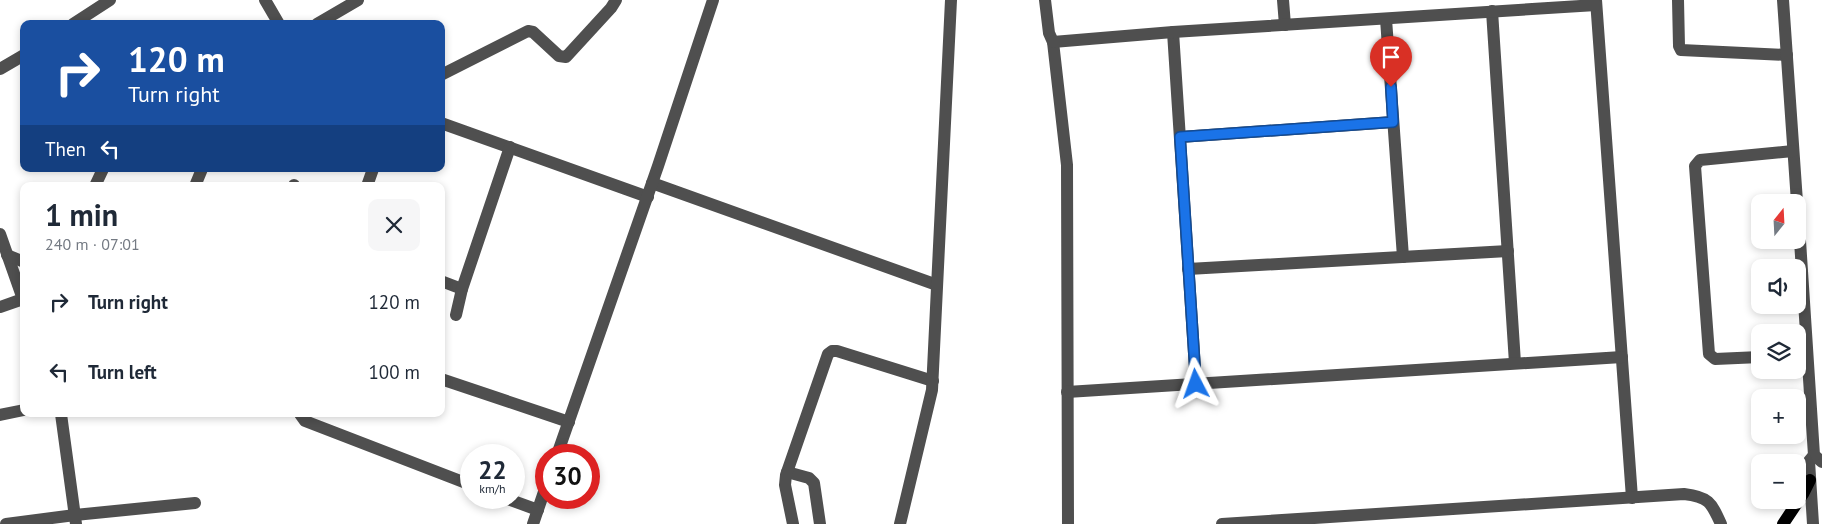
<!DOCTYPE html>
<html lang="en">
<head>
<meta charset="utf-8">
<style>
	:root { --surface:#fff; --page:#f6f6f7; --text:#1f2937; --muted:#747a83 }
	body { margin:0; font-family:"PT Sans",sans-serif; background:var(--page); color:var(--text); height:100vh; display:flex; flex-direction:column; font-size:19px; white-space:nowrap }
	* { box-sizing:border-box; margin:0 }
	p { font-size:16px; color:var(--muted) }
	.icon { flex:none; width:28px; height:28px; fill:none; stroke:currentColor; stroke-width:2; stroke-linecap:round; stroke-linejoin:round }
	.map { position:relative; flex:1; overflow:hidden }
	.panel { position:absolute; left:20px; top:182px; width:425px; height:235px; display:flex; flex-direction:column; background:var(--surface); border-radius:10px; box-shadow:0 2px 8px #0003 }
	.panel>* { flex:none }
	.hud { position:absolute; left:20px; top:20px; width:425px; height:152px; border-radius:10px; box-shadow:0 2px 8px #0003; background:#1a4fa0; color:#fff; overflow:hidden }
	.needle { width:32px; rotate:18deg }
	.fabs { position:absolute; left:1751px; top:194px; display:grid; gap:10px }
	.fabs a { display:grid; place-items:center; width:55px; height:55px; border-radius:10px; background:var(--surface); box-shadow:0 2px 8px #0003; font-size:25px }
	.speed { position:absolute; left:460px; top:444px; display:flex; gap:10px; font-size:25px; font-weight:700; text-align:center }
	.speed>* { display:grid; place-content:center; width:65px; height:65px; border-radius:50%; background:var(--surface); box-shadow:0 2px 8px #0003; line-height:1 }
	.speed small { font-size:12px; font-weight:400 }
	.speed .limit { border:8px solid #d22; background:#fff; color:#111 }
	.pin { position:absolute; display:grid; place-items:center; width:42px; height:42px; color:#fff; margin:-51px -21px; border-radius:50% 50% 50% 0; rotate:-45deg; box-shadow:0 0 5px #0007 }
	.pin .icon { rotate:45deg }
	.me { position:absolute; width:55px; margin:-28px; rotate:356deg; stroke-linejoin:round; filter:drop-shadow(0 0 4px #0008) }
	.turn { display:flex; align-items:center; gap:18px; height:105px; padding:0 25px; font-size:22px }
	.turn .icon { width:65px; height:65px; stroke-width:2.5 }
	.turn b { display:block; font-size:35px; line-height:42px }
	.then { display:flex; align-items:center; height:48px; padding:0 25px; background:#0003; gap:10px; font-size:19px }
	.round { display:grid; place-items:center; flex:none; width:52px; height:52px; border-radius:10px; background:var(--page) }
	.headline { display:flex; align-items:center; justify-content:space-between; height:85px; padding:0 25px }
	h1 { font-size:30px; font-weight:800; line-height:38px }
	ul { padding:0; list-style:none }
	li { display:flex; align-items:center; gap:15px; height:70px; padding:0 25px }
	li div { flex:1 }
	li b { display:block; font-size:19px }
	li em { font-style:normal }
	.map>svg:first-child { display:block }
</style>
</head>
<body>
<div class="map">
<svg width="1822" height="524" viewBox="0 0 1822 524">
	<rect width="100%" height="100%" fill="#fff"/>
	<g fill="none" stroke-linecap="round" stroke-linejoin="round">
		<g stroke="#4f4f4f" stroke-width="12">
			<polyline points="265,0 279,24"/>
			<polyline points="1045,0 1049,33 1053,42 1067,165 1068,524"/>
			<polyline points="1283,0 1285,25"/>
			<polyline points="1596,0 1632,498"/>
			<polyline points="1678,0 1679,46 1681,50 1787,55"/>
			<polyline points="1783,0 1797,202"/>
			<polyline points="1492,11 1515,363"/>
			<polyline points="1386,19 1403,257"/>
			<polyline points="73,24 110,0"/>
			<polyline points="317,24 358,0"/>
			<polyline points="1173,32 1196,384"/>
			<polyline points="1053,42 1173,32 1596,5"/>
			<polyline points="0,69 24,55"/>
			<polyline points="441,75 528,31 533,32 559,56 566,57 611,8 616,0"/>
			<polyline points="441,123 648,197"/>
			<polyline points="1180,137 1393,122"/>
			<polyline points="652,183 937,285"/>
			<polyline points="95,186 103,169"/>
			<polyline points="195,186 202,169"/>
			<polyline points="294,186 294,185"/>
			<polyline points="367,186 373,169"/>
			<polyline points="1798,210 1814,455 1822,462"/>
			<polyline points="0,234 24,302"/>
			<polyline points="7,255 24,262"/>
			<polyline points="1188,269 1508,251"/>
			<polyline points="441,281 462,289"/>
			<polyline points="0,307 23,299"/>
			<polyline points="456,315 462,289 510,147"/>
			<polyline points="1760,357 1715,359 1709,354 1695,166 1700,160 1793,151"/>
			<polyline points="441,379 569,422"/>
			<polyline points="1067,392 1622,357"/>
			<polyline points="61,414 76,524"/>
			<polyline points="300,414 305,421 471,485"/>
			<polyline points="0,415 24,410"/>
			<polyline points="557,455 658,166 713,0"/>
			<polyline points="787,472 809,478 814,483 820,524"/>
			<polyline points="505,498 538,510"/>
			<polyline points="6,524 75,515 195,503"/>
			<polyline points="533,524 546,486"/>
			<polyline points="793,524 785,485 786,475 828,354 832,351 837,351 933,381"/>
			<polyline points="900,524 932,390 951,0"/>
			<path d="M1222,524L1684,494C1709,497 1711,502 1721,524"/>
			<polyline points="1813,524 1809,461 1814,455"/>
		</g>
		<polyline stroke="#000" stroke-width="12" points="1783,524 1803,494 1810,480"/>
	</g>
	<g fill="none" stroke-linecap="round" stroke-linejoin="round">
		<g stroke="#114b97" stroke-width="12">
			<polyline id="route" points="1196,384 1180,137 1393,122 1391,87"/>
		</g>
		<use href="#route" stroke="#1a73e8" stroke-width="9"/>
	</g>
</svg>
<div class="fabs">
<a><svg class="needle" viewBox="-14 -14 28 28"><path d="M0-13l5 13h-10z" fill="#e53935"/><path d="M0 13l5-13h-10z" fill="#747a83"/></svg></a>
<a><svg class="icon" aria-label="sound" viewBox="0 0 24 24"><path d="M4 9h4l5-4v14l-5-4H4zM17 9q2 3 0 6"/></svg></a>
<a><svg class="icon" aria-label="layers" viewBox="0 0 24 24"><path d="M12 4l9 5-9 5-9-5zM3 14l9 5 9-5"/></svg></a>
<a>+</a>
<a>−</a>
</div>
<div class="speed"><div>22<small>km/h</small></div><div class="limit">30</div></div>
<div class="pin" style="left:1391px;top:87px;background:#d93025"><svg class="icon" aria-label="arrive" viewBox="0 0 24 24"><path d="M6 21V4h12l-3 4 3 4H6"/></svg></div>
<svg class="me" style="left:1196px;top:384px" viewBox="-20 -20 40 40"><path d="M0-17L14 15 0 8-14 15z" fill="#1a73e8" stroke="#fff" stroke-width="4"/></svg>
<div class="hud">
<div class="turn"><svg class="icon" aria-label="right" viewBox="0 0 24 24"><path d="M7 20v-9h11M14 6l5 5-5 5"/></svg><div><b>120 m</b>Turn right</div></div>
<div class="then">Then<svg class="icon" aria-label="left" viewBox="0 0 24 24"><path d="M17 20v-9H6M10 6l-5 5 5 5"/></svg></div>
</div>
<section class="panel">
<div class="headline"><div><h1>1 min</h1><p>240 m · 07:01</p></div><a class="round"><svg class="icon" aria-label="close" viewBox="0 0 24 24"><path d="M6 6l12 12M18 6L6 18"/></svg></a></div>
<ul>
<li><svg class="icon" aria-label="right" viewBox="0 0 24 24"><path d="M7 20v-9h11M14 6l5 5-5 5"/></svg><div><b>Turn right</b></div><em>120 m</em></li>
<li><svg class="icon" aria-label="left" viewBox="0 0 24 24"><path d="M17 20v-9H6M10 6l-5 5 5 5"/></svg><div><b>Turn left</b></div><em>100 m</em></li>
</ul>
</section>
</div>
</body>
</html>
